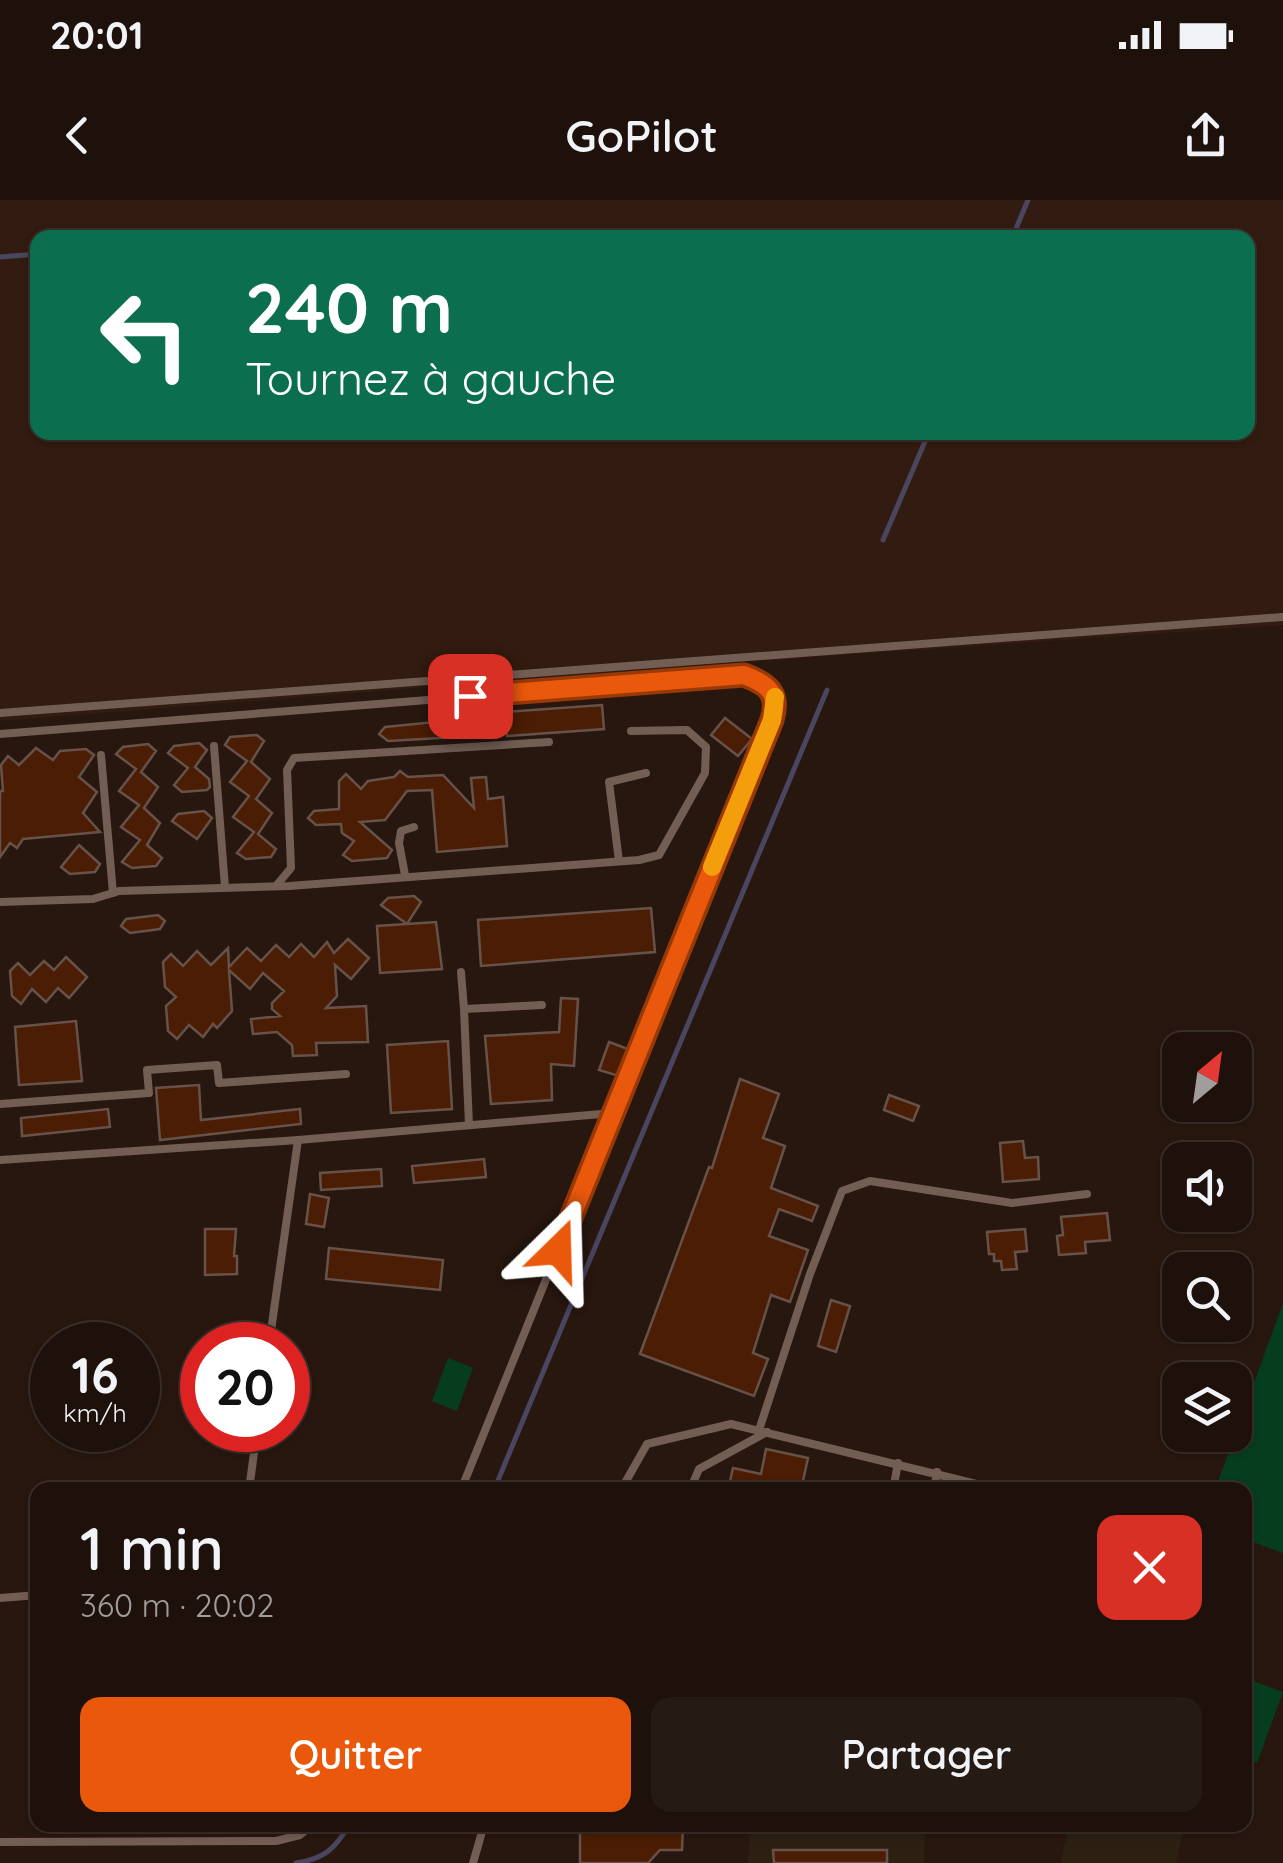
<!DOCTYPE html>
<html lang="fr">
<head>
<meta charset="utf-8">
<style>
	:root { --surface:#1e110b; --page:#261a14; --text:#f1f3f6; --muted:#a19d9d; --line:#3c312c; --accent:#ea580c }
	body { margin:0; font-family:Quicksand,sans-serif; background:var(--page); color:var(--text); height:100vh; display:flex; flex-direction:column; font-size:38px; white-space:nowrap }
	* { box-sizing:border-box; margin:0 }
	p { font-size:32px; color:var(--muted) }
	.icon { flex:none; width:55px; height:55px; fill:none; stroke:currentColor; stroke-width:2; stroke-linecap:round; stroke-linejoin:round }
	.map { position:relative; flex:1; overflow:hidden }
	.details { position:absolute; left:30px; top:1282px; width:1222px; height:350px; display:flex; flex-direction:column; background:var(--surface); border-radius:20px; box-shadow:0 2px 8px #0004,0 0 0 2px var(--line) }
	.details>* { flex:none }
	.guide { position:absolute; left:30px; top:30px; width:1225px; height:210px; border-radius:20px; box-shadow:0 2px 8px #0004,0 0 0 2px var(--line); background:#0b6e4f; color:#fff; overflow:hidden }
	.needle { width:65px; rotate:29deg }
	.buttons { position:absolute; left:1162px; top:832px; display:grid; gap:20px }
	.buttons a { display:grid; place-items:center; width:90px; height:90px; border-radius:20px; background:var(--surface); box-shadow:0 2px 8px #0004,0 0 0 2px var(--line); font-size:50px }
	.speed { position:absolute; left:30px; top:1122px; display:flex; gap:20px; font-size:50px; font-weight:700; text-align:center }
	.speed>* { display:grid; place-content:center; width:130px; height:130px; border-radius:50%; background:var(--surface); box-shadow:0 2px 8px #0004,0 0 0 2px var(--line); line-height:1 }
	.speed small { font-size:25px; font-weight:400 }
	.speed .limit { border:15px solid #d22; background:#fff; color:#111 }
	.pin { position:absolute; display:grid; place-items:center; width:85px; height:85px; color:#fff; margin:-42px; border-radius:20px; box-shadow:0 5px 15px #0006 }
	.me { position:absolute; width:110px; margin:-55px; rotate:22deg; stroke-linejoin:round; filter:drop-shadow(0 0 8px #0008) }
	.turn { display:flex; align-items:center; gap:35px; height:210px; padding:0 50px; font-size:45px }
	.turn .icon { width:130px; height:130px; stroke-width:2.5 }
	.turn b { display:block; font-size:70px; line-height:85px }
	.round { display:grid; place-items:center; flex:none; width:105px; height:105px; border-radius:20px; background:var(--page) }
	.overview { display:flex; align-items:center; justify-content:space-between; height:170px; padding:0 50px }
	h1 { font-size:60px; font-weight:600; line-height:75px }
	.button { display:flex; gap:20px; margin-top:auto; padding:20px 50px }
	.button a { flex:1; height:115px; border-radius:20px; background:var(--accent); color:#fff; font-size:40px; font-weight:600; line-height:115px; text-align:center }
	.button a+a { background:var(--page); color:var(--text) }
	.status { display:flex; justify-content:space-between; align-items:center; height:70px; padding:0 50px; background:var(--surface); direction:ltr }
	.status svg { height:28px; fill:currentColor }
	header { display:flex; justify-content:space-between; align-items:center; height:130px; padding:0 50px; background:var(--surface); font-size:45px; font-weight:600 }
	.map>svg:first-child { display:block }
</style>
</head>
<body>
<div class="status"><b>20:01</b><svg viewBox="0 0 49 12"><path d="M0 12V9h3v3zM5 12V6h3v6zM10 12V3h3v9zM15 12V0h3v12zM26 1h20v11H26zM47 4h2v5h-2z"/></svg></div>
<header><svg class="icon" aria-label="back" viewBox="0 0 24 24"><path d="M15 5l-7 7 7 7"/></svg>GoPilot<svg class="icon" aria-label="share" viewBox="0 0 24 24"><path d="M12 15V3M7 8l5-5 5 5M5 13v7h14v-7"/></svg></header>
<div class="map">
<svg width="1283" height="1663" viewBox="0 0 1283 1663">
	<rect width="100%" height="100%" fill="#28170f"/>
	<g fill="#2c2012">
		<polygon points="751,1625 925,1625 924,1663 748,1663"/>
		<polygon points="1068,1625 1184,1625 1176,1663 1061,1663"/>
	</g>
	<path fill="#321b10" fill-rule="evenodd" d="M0,0H1283V425L812,457L0,521ZM38,38H1248V232H38Z"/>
	<g fill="#073d1f">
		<polygon points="1283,1103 1283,1353 1245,1339 1245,1290 1215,1290"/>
		<polygon points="448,1158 473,1168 457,1211 432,1201"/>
		<polygon points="1245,1478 1283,1492 1257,1563 1245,1559"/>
	</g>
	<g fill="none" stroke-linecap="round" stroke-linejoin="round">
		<g stroke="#4a4660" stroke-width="5">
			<polyline points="253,38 300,34"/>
			<polyline points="1012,38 1028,0"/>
			<polyline points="0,57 38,54"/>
			<polyline points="883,340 929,232"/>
			<polyline points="494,1290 827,490"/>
			<path d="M296,1663C324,1659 335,1649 349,1625"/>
		</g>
	</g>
	<g fill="#4b1d04" stroke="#675249" stroke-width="2.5">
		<polygon points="602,505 604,529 507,536 505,512"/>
		<polygon points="725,518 752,539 738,556 711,535"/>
		<polygon points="455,520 457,537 388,541 379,534 385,527"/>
		<polygon points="257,535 264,541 251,562 270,579 256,599 272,613 258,634 276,649 271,657 246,659 237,653 254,632 233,617 249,596 230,582 247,561 225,545 230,537"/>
		<polygon points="199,543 207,550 195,567 209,579 210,587 207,590 182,592 174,585 188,568 168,553 174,546"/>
		<polygon points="148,544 156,551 141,572 158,587 144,608 160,623 147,645 162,658 156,666 132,668 122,662 140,640 121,627 139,605 119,591 136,569 116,554 123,547"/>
		<polygon points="36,548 53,560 60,551 86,549 94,555 79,577 97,592 83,613 100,632 23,639 17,648 10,643 0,657 0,591 3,591 1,565 8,556 19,565"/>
		<polygon points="400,571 408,577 443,575 474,608 471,578 486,577 488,599 503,597 507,646 437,652 432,590 407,591 385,620 360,622 392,650 387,658 352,661 343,655 354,641 342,633 341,624 316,625 308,618 314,611 339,609 339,581 346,574 361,589 368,581 394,577"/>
		<polygon points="204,611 212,618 197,639 172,621 178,614"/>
		<polygon points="79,645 100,664 95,672 70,674 61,667"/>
		<polygon points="414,696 421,702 407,724 381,705 388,698"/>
		<polygon points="651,708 655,752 481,766 478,720"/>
		<polygon points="158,715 165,721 160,729 130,733 121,726 126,719"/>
		<polygon points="436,722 442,769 380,773 377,726"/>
		<polygon points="348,739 369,758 351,779 335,765 337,796 326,808 366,806 368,842 316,843 317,855 293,856 292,845 277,832 253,834 251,819 280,816 272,809 272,803 284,791 263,773 250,789 229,770 232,811 217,828 213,824 203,837 189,825 177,839 168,831 166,806 176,797 165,787 163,762 171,754 183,766 197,751 211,765 228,748 229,767 247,748 261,761 276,745 289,757 301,744 314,757 327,742 334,753"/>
		<polygon points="66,757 87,777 69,798 58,788 46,802 32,789 21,804 12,796 10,771 18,763 30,775 44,761 54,770"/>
		<polygon points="561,798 578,799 574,866 551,864 552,900 491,904 485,836 559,832"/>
		<polygon points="76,821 82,881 19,885 15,827"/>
		<polygon points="448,841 452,909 391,913 387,845"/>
		<polygon points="609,842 628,849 619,876 599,870"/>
		<polygon points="740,879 779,894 763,938 785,946 771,988 818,1006 812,1021 779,1009 769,1036 808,1050 790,1102 771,1095 753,1153 768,1159 754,1196 640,1154 709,967 712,968"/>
		<polygon points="199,885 201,920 300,909 301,924 160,940 156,888"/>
		<polygon points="889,895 919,906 913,921 884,910"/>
		<polygon points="108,909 110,927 22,936 21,918"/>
		<polygon points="1023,941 1025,958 1038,957 1039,979 1003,982 1000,943"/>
		<polygon points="484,959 486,977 414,983 412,966"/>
		<polygon points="381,969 382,986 321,990 320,973"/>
		<polygon points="310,994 329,998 324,1027 306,1024"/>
		<polygon points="1107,1013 1110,1040 1085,1042 1086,1053 1059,1055 1057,1036 1063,1035 1061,1017"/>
		<polygon points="205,1029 236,1029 234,1056 237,1056 237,1074 205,1075"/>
		<polygon points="1025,1029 1027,1051 1015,1052 1017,1069 1002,1070 1001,1061 994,1061 994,1054 989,1054 987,1032"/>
		<polygon points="329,1048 443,1060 440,1090 326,1079"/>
		<polygon points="831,1100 850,1106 836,1152 818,1146"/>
		<polygon points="766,1249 808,1258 801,1290 728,1290 733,1268 761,1274"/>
		<polygon points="580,1625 683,1625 682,1650 660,1650 648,1663 580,1663"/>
		<polygon points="773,1650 887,1650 887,1663 774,1663"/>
	</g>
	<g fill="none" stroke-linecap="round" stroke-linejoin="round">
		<g stroke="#735e54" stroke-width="8">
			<polyline points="0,513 1283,417"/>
			<path d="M0,534L744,475C768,484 780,493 772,520L461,1290"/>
			<polyline points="214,546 225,687"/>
			<polyline points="101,555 113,693"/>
			<polyline points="619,661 609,582 646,573"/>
			<polyline points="405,675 399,643 401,631 414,627"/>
			<polyline points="276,686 291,668 287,570 294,558 549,542"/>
			<polyline points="0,702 93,699 119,691 289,686 639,660 659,655 705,573 706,547 687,530 631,531"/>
			<polyline points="461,772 464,809"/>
			<polyline points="0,904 149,893 147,870 217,865 219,883 346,874"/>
			<polyline points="469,925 464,809 542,805"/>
			<polyline points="0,960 298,940 613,913"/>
			<polyline points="269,1145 298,940"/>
			<polyline points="759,1230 810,1074 842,991 870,981 1012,1003 1087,994"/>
			<polyline points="249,1290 257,1230"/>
			<polyline points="621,1290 647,1244 731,1224 1001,1290"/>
			<polyline points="690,1290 699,1269 767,1232"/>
			<polyline points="893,1290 898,1263"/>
			<polyline points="934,1290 937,1272"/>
			<polyline points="0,1398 38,1395"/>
			<polyline points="0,1642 276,1641 300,1635 312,1625"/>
			<polyline points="473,1663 484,1625"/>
		</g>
	</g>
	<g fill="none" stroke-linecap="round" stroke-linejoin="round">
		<g stroke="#983908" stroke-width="25">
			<path id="route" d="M470,496L744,475C768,484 780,493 772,520L558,1050"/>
		</g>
		<use href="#route" stroke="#ea580c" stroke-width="18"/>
		<polyline stroke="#f59e0b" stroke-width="18" points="712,667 772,520 775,497"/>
	</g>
</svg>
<div class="buttons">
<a><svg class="needle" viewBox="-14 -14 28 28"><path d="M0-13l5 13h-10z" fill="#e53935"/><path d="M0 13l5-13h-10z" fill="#a19d9d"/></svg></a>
<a><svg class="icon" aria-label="sound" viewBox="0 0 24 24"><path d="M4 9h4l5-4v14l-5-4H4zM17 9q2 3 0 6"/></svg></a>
<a><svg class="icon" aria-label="search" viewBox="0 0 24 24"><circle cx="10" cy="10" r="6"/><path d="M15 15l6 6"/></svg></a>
<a><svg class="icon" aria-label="layers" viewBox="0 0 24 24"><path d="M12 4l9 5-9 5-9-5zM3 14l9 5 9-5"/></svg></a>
</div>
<div class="speed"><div>16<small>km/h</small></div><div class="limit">20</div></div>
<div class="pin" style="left:470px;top:496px;background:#d93025"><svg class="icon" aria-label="arrive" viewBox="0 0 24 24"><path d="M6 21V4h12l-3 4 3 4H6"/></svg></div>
<svg class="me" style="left:558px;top:1050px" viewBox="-20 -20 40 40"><path d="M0-17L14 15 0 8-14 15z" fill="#ea580c" stroke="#fff" stroke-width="4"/></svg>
<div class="guide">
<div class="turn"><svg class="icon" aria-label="left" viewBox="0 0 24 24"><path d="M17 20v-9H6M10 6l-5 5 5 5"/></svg><div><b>240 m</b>Tournez à gauche</div></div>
</div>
<section class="details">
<div class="overview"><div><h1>1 min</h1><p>360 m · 20:02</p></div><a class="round" style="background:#d93025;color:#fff"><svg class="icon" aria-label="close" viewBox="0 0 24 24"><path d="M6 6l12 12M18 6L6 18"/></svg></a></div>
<div class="button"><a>Quitter</a><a>Partager</a></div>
</section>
</div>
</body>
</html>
